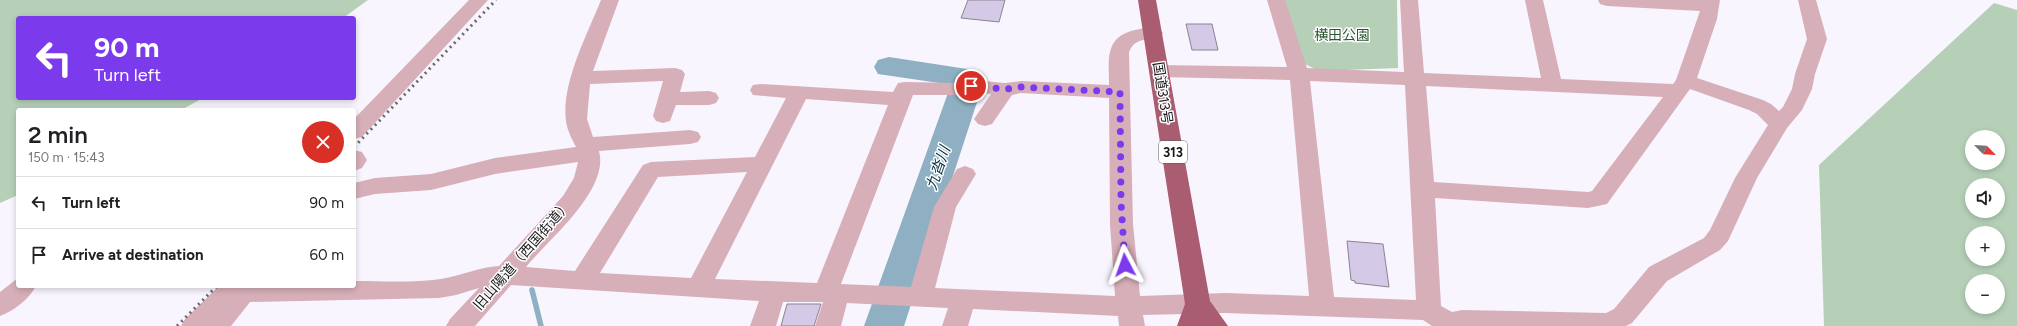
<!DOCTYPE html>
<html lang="en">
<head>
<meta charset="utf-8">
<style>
	:root { --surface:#fff; --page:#f6f6f6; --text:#202124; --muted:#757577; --line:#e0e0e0 }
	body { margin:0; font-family:Figtree,"Noto Sans JP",sans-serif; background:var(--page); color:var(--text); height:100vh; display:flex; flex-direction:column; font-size:15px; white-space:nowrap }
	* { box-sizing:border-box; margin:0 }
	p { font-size:13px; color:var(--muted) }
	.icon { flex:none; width:22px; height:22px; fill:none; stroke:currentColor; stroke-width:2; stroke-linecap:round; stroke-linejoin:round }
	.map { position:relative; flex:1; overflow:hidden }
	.sheet { position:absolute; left:16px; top:108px; width:340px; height:180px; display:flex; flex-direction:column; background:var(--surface); border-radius:4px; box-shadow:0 2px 6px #0003 }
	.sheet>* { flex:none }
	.guide { position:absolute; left:16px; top:16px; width:340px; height:84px; border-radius:4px; box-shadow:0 2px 6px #0003; background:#7c3aed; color:#fff; overflow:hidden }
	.needle { width:26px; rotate:114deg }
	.tools { position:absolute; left:1965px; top:130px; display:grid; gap:8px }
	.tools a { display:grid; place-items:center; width:40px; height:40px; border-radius:50%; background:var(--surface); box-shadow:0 2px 6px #0003; font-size:20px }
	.pin { position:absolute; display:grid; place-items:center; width:34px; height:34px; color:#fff; margin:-17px; border:2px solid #fff; border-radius:50%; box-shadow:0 1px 4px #0007 }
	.me { position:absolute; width:44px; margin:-22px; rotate:356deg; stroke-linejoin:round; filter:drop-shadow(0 0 3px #0008) }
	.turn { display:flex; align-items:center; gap:14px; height:84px; padding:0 12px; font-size:18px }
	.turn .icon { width:52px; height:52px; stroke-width:2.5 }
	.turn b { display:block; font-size:28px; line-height:34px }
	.round { display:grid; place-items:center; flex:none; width:42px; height:42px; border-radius:21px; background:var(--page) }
	.summary { display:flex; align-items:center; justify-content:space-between; height:68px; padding:0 12px }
	h1 { font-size:24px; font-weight:600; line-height:30px }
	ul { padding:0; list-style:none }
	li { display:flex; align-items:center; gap:12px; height:52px; padding:0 12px; border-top:1px solid var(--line) }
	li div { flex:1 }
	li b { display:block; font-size:15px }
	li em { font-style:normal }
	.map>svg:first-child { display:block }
</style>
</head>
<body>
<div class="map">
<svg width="2017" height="326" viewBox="0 0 2017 326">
	<rect width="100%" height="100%" fill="#f8f5fe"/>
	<g fill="#b6d0b8" fill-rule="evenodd">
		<polygon points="0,0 368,0 343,18 18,18 18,98 203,98 181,110 18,110 18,195 0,203"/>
		<polygon points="1284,0 1397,0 1398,68 1319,71 1305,64"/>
		<path d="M1994,3L2017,10V326H1824L1819,165ZM1972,137H1998V163H1972ZM1972,185H1998V211H1972ZM1972,233H1998V259H1972ZM1972,281H1998V307H1972Z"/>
	</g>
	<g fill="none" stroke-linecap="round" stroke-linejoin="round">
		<polyline stroke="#8fb0c2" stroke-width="5.5" points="532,290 541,326"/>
		<polygon fill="#8fb0c2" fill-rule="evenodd" points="889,57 967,69 978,84 980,93 904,326 864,326 948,93 946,84 878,74 874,67 878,60"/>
	</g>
	<g fill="#d5c9e8" stroke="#88858d">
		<polygon points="968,0 1005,0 999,22 961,18"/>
		<polygon points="1186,24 1212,24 1218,50 1192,50"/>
		<polygon points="1347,241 1383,244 1389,287 1355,283 1355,281 1351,280"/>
		<polygon points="787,304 821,304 814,326 781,326"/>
	</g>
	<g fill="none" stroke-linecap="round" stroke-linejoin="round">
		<g fill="#d7afb8" fill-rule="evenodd">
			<polygon points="469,0 488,0 362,137 354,139 354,119"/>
			<path d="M601,0H619L593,71L675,68L682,70L685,74L680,92L709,91L716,93L719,98L716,103L709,105H676L670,121L663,123L656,121L653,116L663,81L590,84L587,119L593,137L690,130L698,132L701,137L698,142L690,144L599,151C610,190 548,240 526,267L575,271L643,165L651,162L755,157L786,98L753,95L750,90L753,85L760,84L893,92L898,83L905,82L957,83L971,80L1005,83L1021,81L1109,85C1109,60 1104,37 1135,30C1143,28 1151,27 1160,29L1163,33L1160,37C1147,40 1133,38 1129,53L1133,224L1140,296L1226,293L1309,296L1290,80L1160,77L1153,75L1150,71L1153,67L1160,65L1287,67L1267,0H1285L1307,68L1404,72L1400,0H1418L1424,73L1541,78L1525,0H1543L1561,79L1673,84L1676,80L1700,11L1607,6L1600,4L1598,0H1720L1717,19L1697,78L1763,100L1771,104L1779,111L1783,107L1792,89L1795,74L1807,39L1798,0H1816L1827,39L1815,74L1812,89L1802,110L1787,128L1757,178L1728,241L1720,250L1667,281L1632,323L1626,326H1432L1423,320L1226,313L1143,315L1145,326H1119L1118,316L973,309L968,326H942L948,308L847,303L841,326H815L823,302H783L776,326H750L759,301L511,285L475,326H446L450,319L479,288L456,295L439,298L250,302L231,326H181L185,319L219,286H354V281C382,281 413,283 441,279C461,276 479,267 499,266L563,196L574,178L578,162L495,174L431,190L375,194L354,199V183L375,178L431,174L495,158L576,147C572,139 567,130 566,121C561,84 587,35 601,0ZM1310,81L1405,85L1416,300L1334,297ZM1426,86L1663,97L1592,191L1588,192L1434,182ZM1690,89L1749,110L1757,114L1768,125L1735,178L1710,230L1704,238L1649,267L1614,309L1606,313L1462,310L1452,312L1441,306L1435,198L1588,208L1607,204ZM971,92L991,94L974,119L978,124L985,126L992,124L1012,95L1021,93L1109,98L1110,224L1115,296L935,288L956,207L976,174L973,169L965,166L957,169L934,207L911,287L841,284L913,95H957ZM806,99L888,105L817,283L715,279ZM747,172L691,278L600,273L658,177Z"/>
			<polygon points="354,150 362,152 367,160 362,168 354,171"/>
			<path d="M18,278V286H36C29,299 14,311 0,316V292Z"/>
		</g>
		<polygon fill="#aa5c70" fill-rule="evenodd" points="1138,0 1156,0 1210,301 1228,326 1177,326 1185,304"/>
		<g stroke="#6a686d" stroke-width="3" stroke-dasharray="2 4" stroke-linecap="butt">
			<polyline points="354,147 496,0"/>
			<polyline points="177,326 217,286"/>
		</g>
	</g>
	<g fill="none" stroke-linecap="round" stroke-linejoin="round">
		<polyline stroke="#7c3aed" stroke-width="7" stroke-dasharray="0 12.6" points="971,86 1006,89 1021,87 1120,92 1121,202 1125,265"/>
	</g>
	<g text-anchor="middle" stroke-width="3" stroke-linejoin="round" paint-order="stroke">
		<rect fill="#fff" stroke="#5d5d5f" stroke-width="1" x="1159" y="141" width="28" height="22" rx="3"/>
		<g font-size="13" font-weight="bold" fill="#18171a">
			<text x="1173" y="157">313</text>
		</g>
		<g font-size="14" fill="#2b5532" stroke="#fff">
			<text x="1342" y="40">横田公園</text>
		</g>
		<g font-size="14" fill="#18171a" stroke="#fff">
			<text transform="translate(1163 93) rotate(81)" y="5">国道313号</text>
			<text transform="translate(522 255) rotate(-49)" y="5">旧山陽道（西国街道）</text>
		</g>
		<g font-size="15" font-style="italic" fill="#013145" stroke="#fff">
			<text transform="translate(938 168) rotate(-71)" y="5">九沓川</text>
		</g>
	</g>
</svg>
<div class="tools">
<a><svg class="needle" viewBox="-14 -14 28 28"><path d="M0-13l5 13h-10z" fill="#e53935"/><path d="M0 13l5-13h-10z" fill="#757577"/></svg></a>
<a><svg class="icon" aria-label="sound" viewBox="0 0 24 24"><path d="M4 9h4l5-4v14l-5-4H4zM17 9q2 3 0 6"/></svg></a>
<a>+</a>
<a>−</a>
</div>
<div class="pin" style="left:971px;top:86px;background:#d93025"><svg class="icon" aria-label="arrive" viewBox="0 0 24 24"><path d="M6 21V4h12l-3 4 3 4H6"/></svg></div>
<svg class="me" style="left:1125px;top:265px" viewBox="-20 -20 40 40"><path d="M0-17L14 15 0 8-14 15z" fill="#7c3aed" stroke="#fff" stroke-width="4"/></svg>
<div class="guide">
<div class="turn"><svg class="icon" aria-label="left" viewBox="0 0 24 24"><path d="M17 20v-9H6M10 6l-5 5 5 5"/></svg><div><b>90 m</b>Turn left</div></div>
</div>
<section class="sheet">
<div class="summary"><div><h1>2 min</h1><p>150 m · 15:43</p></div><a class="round" style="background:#d93025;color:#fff"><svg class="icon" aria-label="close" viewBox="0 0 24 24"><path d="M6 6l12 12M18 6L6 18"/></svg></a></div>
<ul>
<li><svg class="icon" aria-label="left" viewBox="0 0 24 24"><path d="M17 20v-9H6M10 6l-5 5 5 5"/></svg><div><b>Turn left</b></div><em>90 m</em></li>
<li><svg class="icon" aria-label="arrive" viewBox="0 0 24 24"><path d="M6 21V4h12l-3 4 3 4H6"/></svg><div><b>Arrive at destination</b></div><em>60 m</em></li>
</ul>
</section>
</div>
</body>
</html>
